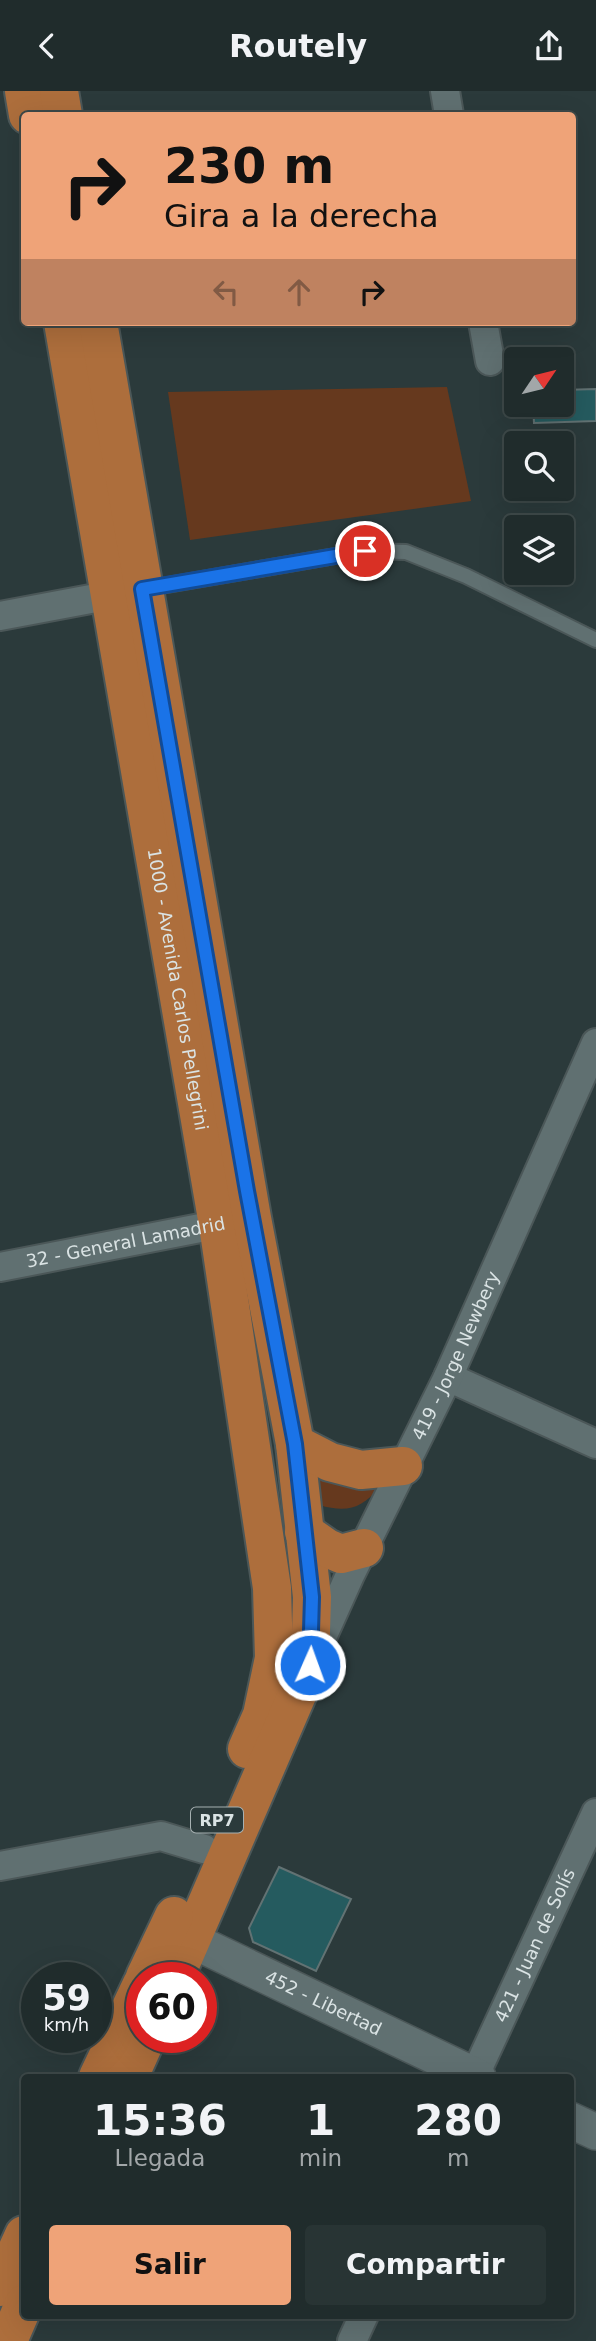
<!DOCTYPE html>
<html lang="es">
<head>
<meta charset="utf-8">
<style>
	:root { --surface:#202c2c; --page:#283434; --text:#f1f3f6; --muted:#a2a7a9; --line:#3d4848; --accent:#efa378 }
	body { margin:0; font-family:"DejaVu Sans",sans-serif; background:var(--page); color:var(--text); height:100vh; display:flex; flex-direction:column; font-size:26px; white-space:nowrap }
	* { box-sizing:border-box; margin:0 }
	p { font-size:23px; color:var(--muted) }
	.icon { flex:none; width:38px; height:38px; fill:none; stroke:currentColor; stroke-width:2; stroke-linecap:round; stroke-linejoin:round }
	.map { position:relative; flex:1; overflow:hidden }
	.panel { position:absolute; left:21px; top:1983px; width:553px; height:245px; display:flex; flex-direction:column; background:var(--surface); border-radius:7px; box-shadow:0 7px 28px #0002,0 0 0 2px var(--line) }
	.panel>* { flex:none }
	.hud { position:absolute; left:21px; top:21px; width:555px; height:214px; border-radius:7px; box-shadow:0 7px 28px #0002,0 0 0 2px var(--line); background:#efa378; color:#111; overflow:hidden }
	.needle { width:46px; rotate:55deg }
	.tools { position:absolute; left:504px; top:256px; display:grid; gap:14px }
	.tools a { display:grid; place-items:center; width:70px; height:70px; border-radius:7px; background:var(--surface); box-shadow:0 7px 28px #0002,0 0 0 2px var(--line); font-size:35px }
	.speed { position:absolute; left:21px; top:1871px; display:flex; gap:14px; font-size:35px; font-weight:700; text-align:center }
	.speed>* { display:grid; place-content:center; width:91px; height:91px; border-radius:50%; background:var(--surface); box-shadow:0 7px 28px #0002,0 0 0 2px var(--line); line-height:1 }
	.speed small { font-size:18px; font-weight:400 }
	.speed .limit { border:10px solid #d22; background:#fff; color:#111 }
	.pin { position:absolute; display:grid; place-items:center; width:60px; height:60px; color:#fff; margin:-30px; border:4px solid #fff; border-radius:50%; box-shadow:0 2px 7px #0007 }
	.me { position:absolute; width:77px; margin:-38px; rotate:2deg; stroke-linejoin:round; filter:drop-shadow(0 0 5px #0008) }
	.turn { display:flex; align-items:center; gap:24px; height:147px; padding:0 28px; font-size:32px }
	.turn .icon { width:91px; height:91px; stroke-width:2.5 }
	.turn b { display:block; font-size:49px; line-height:60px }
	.lanes { display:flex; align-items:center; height:66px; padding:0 28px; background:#0003; justify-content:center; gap:35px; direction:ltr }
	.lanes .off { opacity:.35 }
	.eta { display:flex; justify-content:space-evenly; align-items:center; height:119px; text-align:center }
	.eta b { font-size:42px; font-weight:800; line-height:49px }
	.button { display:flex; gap:14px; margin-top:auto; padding:14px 28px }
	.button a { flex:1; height:80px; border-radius:7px; background:var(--accent); color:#111; font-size:28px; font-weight:800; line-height:80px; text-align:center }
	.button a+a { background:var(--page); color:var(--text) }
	header { display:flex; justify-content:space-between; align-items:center; height:91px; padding:0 28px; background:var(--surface); font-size:32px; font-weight:800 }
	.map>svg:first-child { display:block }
</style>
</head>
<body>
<header><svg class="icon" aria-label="back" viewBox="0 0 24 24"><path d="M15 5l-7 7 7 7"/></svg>Routely<svg class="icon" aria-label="share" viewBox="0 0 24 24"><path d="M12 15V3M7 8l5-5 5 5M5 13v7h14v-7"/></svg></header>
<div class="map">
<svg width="596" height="2250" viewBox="0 0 596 2250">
	<rect width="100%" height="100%" fill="#2b3a3b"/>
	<g fill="#66391e">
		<polygon points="447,296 471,410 190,449 168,301"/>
		<path d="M317,1378L380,1396C361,1418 347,1422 319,1414Z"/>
	</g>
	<g fill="#255b5f" stroke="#627273" stroke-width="2">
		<polygon points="596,298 596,330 534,332 533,313 562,313 562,299"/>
		<polygon points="279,1776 351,1808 316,1880 253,1851 249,1837"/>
	</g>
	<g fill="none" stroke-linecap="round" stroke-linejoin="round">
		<g stroke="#4b5758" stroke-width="18">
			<polyline id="service" points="144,498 364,460 406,461 466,485 596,549"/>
		</g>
		<g stroke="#4b5758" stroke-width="32">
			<g id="minor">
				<polyline points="445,0 449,24"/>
				<polyline points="483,231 490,270"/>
				<polyline points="0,525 128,501"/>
				<path id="s1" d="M0,1176L236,1130"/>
				<polyline points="448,1286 596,1353"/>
				<path id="s2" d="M315,1562L350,1484L448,1286L596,952"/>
				<polyline points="0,1775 161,1745 204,1758"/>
				<path id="s3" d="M474,1986L596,1722"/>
				<polyline points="352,2250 364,2224"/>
			</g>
		</g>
		<g stroke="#4b5758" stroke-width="38">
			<g id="tertiary">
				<path id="s4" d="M168,1838L478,1986"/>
				<polyline points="570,2029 596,2041"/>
			</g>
		</g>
		<g stroke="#4b5758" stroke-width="42">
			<g id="primary">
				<polyline points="24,0 28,24"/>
				<polyline points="59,0 63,24"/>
				<path id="s5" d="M63,231L218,1134L272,1497L274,1567L262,1624L247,1658"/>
				<polyline points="98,231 252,1127 295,1353 312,1506 310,1574 175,1886"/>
				<polyline points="295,1353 330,1371 361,1379 403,1375"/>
				<polyline points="304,1441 327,1457 341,1463 364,1457"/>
				<polyline points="145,1886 174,1825"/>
				<polyline points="98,1986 142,1893"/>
				<polyline points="129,1986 147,1946"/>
				<polyline points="0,2196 24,2144"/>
				<polyline points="8,2250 24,2213"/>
			</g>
		</g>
		<use href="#service" stroke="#607071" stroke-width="14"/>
		<use href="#minor" stroke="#607071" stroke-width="28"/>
		<use href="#tertiary" stroke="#607071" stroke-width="35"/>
		<use href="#primary" stroke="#ad6e3c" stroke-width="38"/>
	</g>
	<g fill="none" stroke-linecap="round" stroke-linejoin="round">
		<g stroke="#114b97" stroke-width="18">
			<polyline id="route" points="310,1574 312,1506 295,1353 247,1100 142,498 365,460"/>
		</g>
		<use href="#route" stroke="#1a73e8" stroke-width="12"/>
	</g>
	<g text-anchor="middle" stroke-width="5" stroke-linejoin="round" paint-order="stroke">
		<rect fill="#2b3a3b" stroke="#a6b0b1" stroke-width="2" x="191" y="1716.5" width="52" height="25" rx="5"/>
		<g font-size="16" font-weight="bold" fill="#dae3e4">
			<text x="217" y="1735">RP7</text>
		</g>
		<g font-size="18" fill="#dae3e4" stroke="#2b3a3b">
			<text dy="6" stroke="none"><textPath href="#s5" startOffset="677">1000 - Avenida Carlos Pellegrini</textPath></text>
			<text dy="6" stroke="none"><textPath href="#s1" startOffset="128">32 - General Lamadrid</textPath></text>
			<text dy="6" stroke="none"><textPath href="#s2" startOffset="329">419 - Jorge Newbery</textPath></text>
			<text dy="6" stroke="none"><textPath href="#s3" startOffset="145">421 - Juan de Solís</textPath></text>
			<text dy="6" stroke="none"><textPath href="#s4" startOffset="172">452 - Libertad</textPath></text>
		</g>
	</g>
</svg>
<div class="tools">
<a><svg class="needle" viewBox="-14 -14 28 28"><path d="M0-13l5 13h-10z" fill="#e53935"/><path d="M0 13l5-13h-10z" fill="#a2a7a9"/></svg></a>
<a><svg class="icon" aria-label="search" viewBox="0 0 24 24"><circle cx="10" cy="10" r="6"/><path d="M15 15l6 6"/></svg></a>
<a><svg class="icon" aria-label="layers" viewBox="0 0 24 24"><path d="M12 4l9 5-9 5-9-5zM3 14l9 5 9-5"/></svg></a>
</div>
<div class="speed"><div>59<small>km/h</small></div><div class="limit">60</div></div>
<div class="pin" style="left:365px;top:460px;background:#d93025"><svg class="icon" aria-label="arrive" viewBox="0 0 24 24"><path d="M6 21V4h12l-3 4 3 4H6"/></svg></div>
<svg class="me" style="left:310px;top:1574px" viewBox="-20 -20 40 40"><circle r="17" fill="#1a73e8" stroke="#fff" stroke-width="3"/><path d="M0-11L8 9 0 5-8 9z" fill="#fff"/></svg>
<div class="hud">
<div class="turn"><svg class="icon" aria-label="right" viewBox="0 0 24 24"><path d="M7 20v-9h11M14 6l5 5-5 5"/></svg><div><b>230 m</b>Gira a la derecha</div></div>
<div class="lanes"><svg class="icon off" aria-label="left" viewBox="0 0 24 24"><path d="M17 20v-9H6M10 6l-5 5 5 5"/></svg><svg class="icon off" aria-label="ahead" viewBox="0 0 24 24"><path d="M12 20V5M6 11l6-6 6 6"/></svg><svg class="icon" aria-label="right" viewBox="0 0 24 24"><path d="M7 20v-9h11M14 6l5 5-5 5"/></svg></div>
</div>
<section class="panel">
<div class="eta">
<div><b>15:36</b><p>Llegada</p></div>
<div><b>1</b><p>min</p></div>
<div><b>280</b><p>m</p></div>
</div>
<div class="button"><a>Salir</a><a>Compartir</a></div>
</section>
</div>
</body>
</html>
